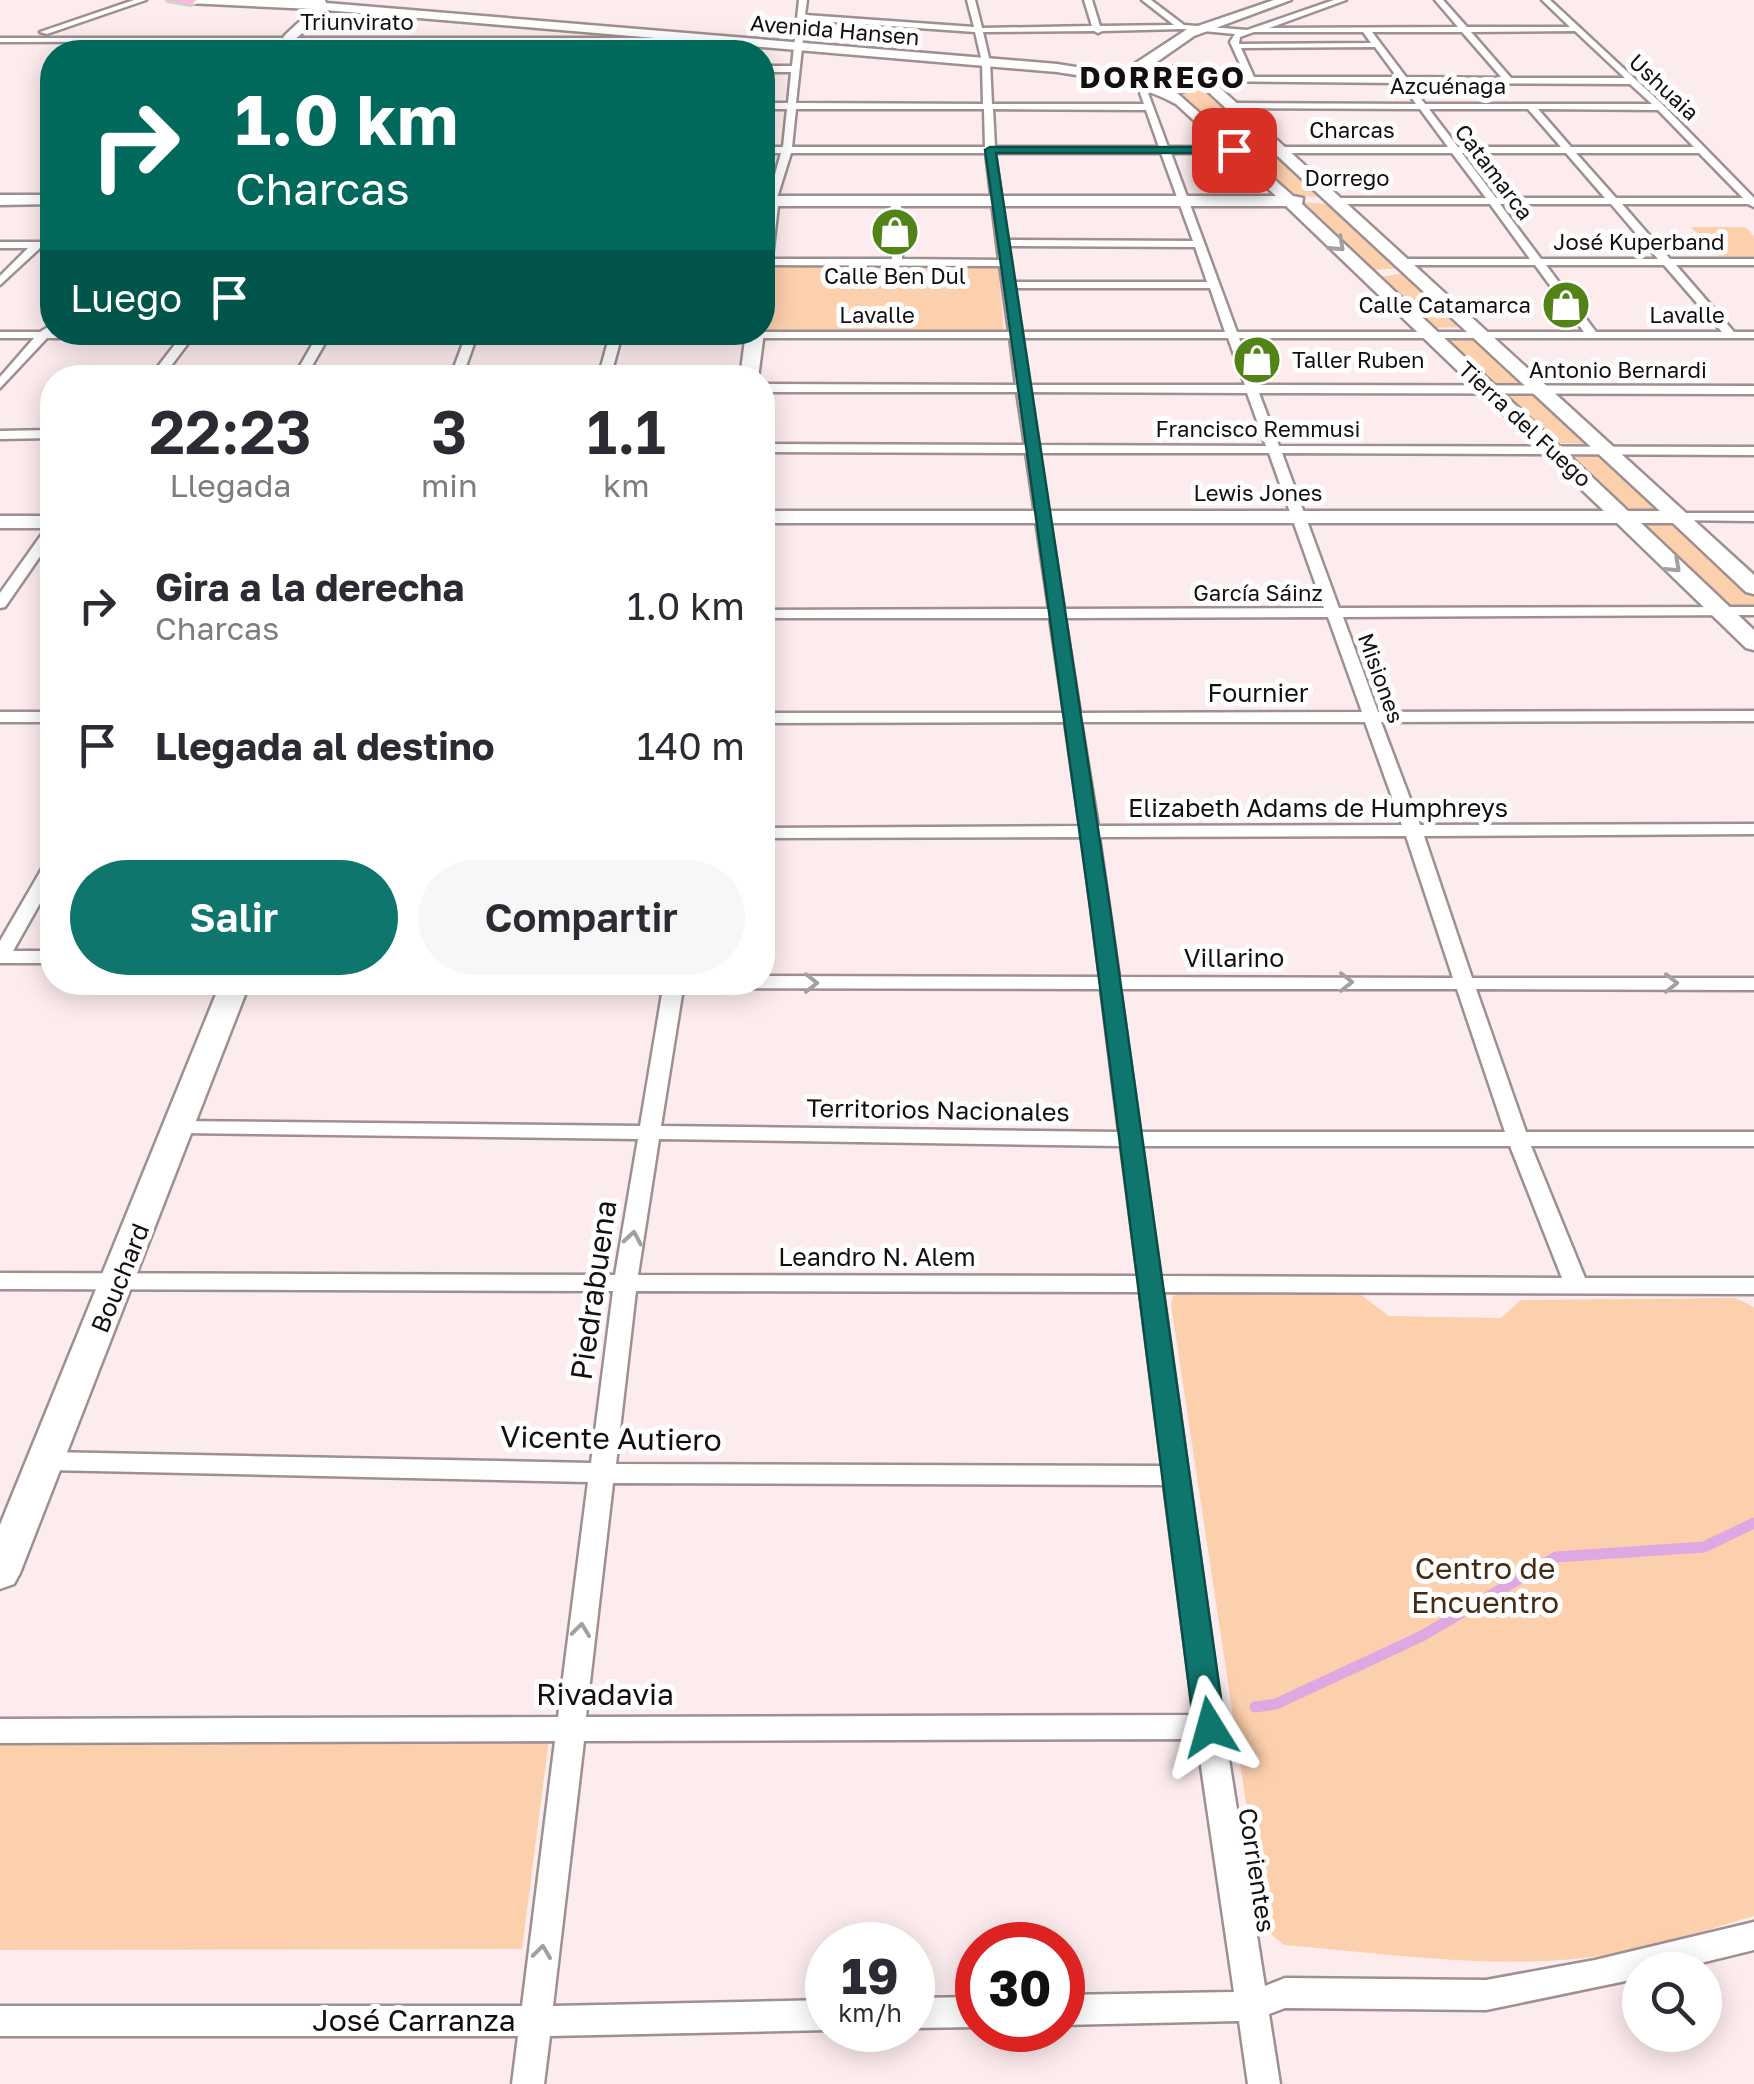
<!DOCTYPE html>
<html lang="es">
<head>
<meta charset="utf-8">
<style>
	:root { --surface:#fff; --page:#f7f7f7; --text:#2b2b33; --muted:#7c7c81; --accent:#0f766e }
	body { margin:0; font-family:"Golos Text",sans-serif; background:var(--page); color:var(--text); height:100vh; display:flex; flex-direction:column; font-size:38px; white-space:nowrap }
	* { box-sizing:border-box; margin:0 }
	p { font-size:32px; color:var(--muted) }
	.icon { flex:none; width:55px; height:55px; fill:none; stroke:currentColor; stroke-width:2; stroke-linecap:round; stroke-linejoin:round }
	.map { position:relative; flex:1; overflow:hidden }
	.sheet { position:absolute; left:40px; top:365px; width:735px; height:630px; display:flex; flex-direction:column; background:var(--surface); border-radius:40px; box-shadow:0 5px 25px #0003 }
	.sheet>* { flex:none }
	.hud { position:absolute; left:40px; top:40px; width:735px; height:305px; border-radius:40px; box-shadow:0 5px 25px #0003; background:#00695c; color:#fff; overflow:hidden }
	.controls { position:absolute; left:1622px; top:1952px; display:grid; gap:20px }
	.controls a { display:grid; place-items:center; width:100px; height:100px; border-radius:50%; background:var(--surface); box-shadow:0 5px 25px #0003; font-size:50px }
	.speed { position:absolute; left:805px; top:1922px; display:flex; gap:20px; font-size:50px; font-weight:700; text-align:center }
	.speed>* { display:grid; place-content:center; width:130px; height:130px; border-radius:50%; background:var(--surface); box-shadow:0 5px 25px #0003; line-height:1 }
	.speed small { font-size:25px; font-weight:400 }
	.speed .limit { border:15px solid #d22; background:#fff; color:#111 }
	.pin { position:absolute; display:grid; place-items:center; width:85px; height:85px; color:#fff; margin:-42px; border-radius:20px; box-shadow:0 5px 15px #0006 }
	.me { position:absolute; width:110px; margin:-55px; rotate:352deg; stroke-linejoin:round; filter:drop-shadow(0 0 8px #0008) }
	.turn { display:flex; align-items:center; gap:35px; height:210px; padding:0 30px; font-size:45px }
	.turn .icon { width:130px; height:130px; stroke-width:2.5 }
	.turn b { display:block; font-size:70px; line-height:85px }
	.then { display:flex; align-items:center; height:95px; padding:0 30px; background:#0003; gap:20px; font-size:38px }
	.eta { display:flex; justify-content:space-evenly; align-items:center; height:170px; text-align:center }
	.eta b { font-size:60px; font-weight:600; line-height:70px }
	.action { display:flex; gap:20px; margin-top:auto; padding:20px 30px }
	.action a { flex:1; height:115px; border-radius:60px; background:var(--accent); color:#fff; font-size:40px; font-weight:600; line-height:115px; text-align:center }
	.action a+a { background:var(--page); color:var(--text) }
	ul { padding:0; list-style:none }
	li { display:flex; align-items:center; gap:30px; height:140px; padding:0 30px }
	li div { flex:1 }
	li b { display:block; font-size:38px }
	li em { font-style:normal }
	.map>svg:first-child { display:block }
</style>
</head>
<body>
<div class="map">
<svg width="1754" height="2084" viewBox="0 0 1754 2084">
	<rect width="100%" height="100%" fill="#fdeced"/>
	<g fill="#fdd0ad">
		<polygon points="1206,85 1268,144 1237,145 1178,93"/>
		<polygon points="1276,152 1322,197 1293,196 1249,156 1252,153"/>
		<polygon points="1303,202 1329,204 1404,268 1372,270"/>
		<polygon points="1691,227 1745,227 1754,236 1754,256 1719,256"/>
		<polygon points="773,265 998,266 1004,331 763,330"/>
		<polygon points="1406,273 1463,325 1462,327 1432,328 1380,277"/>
		<path d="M1444,336L1473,337L1525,382C1494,397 1459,360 1444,336Z"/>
		<polygon points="1531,391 1593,444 1556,443 1500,392"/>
		<polygon points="1563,451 1599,452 1661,509 1628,512"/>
		<polygon points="1644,522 1681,526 1754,593 1754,609 1726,605 1639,524"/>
		<path d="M1180,1293L1361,1295L1389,1316L1501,1318L1521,1300L1735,1298L1754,1307V1916C1708,1929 1660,1947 1613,1954C1505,1972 1393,1954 1284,1945L1265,1929L1171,1304L1173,1296Z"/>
		<polygon points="549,1739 522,1949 0,1950 0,1741"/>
	</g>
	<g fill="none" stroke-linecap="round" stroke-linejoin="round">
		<polyline stroke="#dea8e2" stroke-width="11" points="1255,1707 1276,1704 1422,1636 1556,1557 1704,1547 1754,1523"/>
		<g stroke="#9e8f90" stroke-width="5">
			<g id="street">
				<polygon points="134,0 146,0 47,34 40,32"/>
				<path d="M799,0H807L805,15L974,27L967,0H975L982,28L1092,26L1084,0H1092L1100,26L1174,25L1142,0H1151L1184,25L1247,30L1334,0H1346L1269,28L1458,27L1435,0H1443L1467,27H1570L1542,0H1550L1663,105L1754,198V207L1748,204H1622L1670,259H1754V265H1676L1734,332H1754V338H1239L1257,385L1754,386V394L1259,393L1279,446L1754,447V455L1282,453L1339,608L1754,607V615L1343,617L1378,712L1754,711V721L1381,722L1420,825L1754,824V834L1424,836L1472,978H1754V990L1476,989L1526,1132H1754V1146H1531L1585,1278H1754V1294L1163,1292L1219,1696L1265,1986L1285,1978L1486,1980L1595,1960L1754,1922V1950L1672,1970H1640V1978L1486,2010L1285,2008L1269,2014L1280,2084H1248L1239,2021L1062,2025V1995L1234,1992L1197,1739L584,1741L553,2006L828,2000V2030L550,2036L544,2084H512L518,2036H0V2006H522L555,1741L0,1743V1719L558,1717L588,1482L48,1470L39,1468L36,1461L39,1454L48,1452L591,1463L613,1291L0,1289V1273L615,1275L638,1139L182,1133L172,1126L175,1121L640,1126L664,982H684L661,1126L1119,1132L1101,989L713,988L704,982H762V976L1100,977L1082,837L762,838V828L1080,826L1065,722L762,723V713H1064L1050,618H762V610L1049,609L1026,453L762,452V444L1025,445L1017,392H762V384L1016,385L1010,338H621L610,378H598L609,338H476L462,378H450L465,338H328L305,378H293L316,338H192L162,378H149L180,338H47L0,388V377L34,338H0V332H40L48,327L52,328V332H1009L1000,266L762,265L764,259H892L891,201L896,198L901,201L902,259L999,260L986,153H791L776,201L767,203L781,153H762V147H783L787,109H762V103H788L791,72H762V66H792ZM805,20L975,32L982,62L983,104L796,103ZM1182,29L1235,34L1230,42L1246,77L1203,76L1200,81L1401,83L1416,104L1236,103L1233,108L1420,109L1448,147H1168L1148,93L1150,88L1146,85L1140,93L1144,104H992L990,62L983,32L1094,31L1098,33L1102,31ZM1575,31L1625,78H1511L1471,32ZM1254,32H1363L1371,43L1239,44L1240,37ZM1372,32H1462L1502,78L1406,77ZM1375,47L1397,77H1254L1241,48ZM1409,83L1630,84L1652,104H1425ZM796,109H984L985,147H792ZM993,109L1146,110L1159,147H995ZM1429,109H1528L1561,147H1458ZM1538,109L1658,110L1694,147H1571ZM995,153H1161L1193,241L1007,240ZM1171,153H1452L1486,198H1336L1331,201L1336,204H1490L1530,259H1403L1398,262L1403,265H1535L1584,332H1237ZM1462,153H1566L1605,198H1496ZM1576,153H1699L1743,198H1616ZM1500,204H1611L1658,259H1541ZM1008,246L1195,247L1207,282H1013ZM1546,265H1664L1722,332H1596ZM1014,288H1210L1225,332H1020ZM1021,338H1228L1245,385H1029ZM1030,392L1247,393L1266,446L1038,445ZM1039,453H1269L1324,608L1064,609ZM1328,617L1362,712L1080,713L1065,618ZM1081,722H1365L1402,825L1098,826ZM1406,836L1453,978L1119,977L1099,837ZM1120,989H1457L1505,1132H1140ZM659,1139L1121,1146L1138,1276L638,1275ZM1142,1146H1510L1562,1278L1160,1276ZM636,1291L1140,1292L1162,1466L616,1464ZM613,1483L1164,1485L1194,1715L586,1717Z"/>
				<polygon points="0,38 702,38 706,40 0,42"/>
				<polygon points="0,242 52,242 52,248 40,248 0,285 0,276 28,248 0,248"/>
				<polygon points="52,430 52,438 0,439 0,431"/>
				<polygon points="1677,513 1754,513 1754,521 1672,520 1670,517"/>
				<polygon points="52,526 52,539 5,607 0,608 0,593 47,527"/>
				<rect x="0" y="712" width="52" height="10"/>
				<polygon points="52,862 52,882 13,951 52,951 52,963 0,963 0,941 43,867"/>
				<polygon points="978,1997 978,2027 912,2028 912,1998"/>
			</g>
		</g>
		<g stroke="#9e8f90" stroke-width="5">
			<g id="secondary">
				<path d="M181,0H325L326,3L1057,64L1119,74L1186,30L1274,0H1291L1194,36L1151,66L1192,68L1208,77L1754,575V594L1746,592L1673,523H1641L1754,630V650L1746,648L1617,523H762V511H1604L1286,206H778L770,274L762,279V196H1276L1176,104C1140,84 1097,78 1057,72L325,10L324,15L294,40L286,52H274L285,35L313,9L187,3ZM1171,73L1194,80L1164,86L1130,78L1139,74ZM1202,86L1660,511H1628L1302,204L1303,198L1293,196L1177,93Z"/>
				<polygon points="0,195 52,195 52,204 0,205"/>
				<polygon points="762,330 764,332 758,378 740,378 746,332"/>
				<rect x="0" y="516" width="52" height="12"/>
				<polygon points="221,982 250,982 20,1573 14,1584 0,1589 0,1525"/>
			</g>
		</g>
		<g stroke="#d0cfcf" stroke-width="6">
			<polygon id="primary" points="168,0 197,0 191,4"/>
		</g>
		<use href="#street" fill="#fff" fill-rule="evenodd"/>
		<use href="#secondary" fill="#fff" fill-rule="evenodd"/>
		<use href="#primary" fill="#ffb6dd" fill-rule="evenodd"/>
	</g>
	<defs><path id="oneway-chevron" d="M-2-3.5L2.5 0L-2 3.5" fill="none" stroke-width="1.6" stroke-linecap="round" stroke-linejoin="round" transform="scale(2.5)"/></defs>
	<g stroke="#a19f9f">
		<use href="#oneway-chevron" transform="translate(1338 245) rotate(43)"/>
		<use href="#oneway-chevron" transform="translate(1674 566) rotate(43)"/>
		<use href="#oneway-chevron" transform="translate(1346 982)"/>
		<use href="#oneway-chevron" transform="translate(811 983)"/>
		<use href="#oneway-chevron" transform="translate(1671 983)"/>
		<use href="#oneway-chevron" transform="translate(633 1238) rotate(-80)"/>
		<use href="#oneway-chevron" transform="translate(581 1630) rotate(-83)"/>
		<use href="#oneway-chevron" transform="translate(542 1952) rotate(-83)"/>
	</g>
	<polygon fill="#0f766e" stroke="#0a4d48" stroke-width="2.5" points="990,147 1234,147 1240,150 1234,153 996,153 1110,908 1225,1727 1221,1737 1210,1741 1198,1737 1194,1727 1090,908 985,150"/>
	<defs>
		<g id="shop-disc" transform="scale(2.5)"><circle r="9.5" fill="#518316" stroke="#fefefe"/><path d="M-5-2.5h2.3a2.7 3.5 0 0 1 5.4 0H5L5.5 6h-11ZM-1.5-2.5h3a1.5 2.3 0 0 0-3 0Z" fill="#fff"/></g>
	</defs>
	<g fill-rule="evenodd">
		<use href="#shop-disc" x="895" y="232"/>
		<use href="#shop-disc" x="1566" y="305"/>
		<use href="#shop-disc" x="1257" y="360"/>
	</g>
	<g text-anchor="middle" stroke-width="10" stroke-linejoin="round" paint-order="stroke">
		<g font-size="22" fill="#140e0f" stroke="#fefefe">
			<text x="357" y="30">Triunvirato</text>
			<text transform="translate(835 30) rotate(5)" y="8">Avenida Hansen</text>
			<text x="1448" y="94">Azcuénaga</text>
			<text transform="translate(1664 87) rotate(43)" y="8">Ushuaia</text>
			<text x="1352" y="138">Charcas</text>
			<text transform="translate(1494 172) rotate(53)" y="8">Catamarca</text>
			<text x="1347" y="186">Dorrego</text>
			<text x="1639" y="250">José Kuperband</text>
			<text x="877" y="323">Lavalle</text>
			<text x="1687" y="323">Lavalle</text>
			<text x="1618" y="378">Antonio Bernardi</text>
			<text transform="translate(1525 424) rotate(43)" y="8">Tierra del Fuego</text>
			<text x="1258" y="437">Francisco Remmusi</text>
			<text x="1258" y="501">Lewis Jones</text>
			<text x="1258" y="601">García Sáinz</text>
			<text transform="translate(1381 678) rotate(70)" y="8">Misiones</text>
		</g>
		<g font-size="22" fill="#140e0f" stroke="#fefefe">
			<text x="895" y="284">Calle Ben Dul</text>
			<text x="1531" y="313" text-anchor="end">Calle Catamarca</text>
			<text x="1292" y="368" text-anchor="start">Taller Ruben</text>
		</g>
		<g font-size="25" fill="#140e0f" stroke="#fefefe">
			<text x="1258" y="702">Fournier</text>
			<text x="1318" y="817">Elizabeth Adams de Humphreys</text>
			<text x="1234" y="967">Villarino</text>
			<text transform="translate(938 1110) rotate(1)" y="9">Territorios Nacionales</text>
			<text x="877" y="1266">Leandro N. Alem</text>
			<text transform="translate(120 1278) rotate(-68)" y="9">Bouchard</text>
			<text transform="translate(1257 1870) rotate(81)" y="9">Corrientes</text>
		</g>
		<g font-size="30" font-weight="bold" letter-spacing="2.5" fill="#140e0f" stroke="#fefefe">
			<text x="1163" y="88">DORREGO</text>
		</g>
		<g font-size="30" fill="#140e0f" stroke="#fefefe">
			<text transform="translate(594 1290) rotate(-82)" y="10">Piedrabuena</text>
			<text transform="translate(611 1439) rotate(1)" y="10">Vicente Autiero</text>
			<text x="605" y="1705">Rivadavia</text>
			<text x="414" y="2031">José Carranza</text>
		</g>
		<g font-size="30" fill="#452b14" stroke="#fefefe">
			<text x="1485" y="1579">Centro de<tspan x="1485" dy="34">Encuentro</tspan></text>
		</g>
	</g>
</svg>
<div class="controls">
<a><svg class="icon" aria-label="search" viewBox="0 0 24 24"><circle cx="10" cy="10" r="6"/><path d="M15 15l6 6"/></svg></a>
</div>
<div class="speed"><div>19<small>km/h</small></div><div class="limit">30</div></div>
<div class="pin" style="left:1234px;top:150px;background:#d93025"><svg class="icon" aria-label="arrive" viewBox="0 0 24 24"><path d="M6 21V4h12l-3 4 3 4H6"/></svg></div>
<svg class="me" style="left:1210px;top:1727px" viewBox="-20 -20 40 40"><path d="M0-17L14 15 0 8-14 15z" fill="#0f766e" stroke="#fff" stroke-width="4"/></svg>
<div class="hud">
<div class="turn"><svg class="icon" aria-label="right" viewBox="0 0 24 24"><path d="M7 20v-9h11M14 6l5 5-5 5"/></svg><div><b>1.0 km</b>Charcas</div></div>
<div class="then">Luego<svg class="icon" aria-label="arrive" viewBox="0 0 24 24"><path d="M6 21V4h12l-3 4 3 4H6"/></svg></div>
</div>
<section class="sheet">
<div class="eta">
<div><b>22:23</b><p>Llegada</p></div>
<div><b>3</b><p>min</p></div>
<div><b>1.1</b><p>km</p></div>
</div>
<ul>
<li><svg class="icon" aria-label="right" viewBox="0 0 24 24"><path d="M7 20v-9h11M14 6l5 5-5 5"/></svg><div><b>Gira a la derecha</b><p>Charcas</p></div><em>1.0 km</em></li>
<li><svg class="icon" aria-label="arrive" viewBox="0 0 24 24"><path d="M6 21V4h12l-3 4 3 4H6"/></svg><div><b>Llegada al destino</b></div><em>140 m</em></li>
</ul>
<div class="action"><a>Salir</a><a>Compartir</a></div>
</section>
</div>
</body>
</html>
